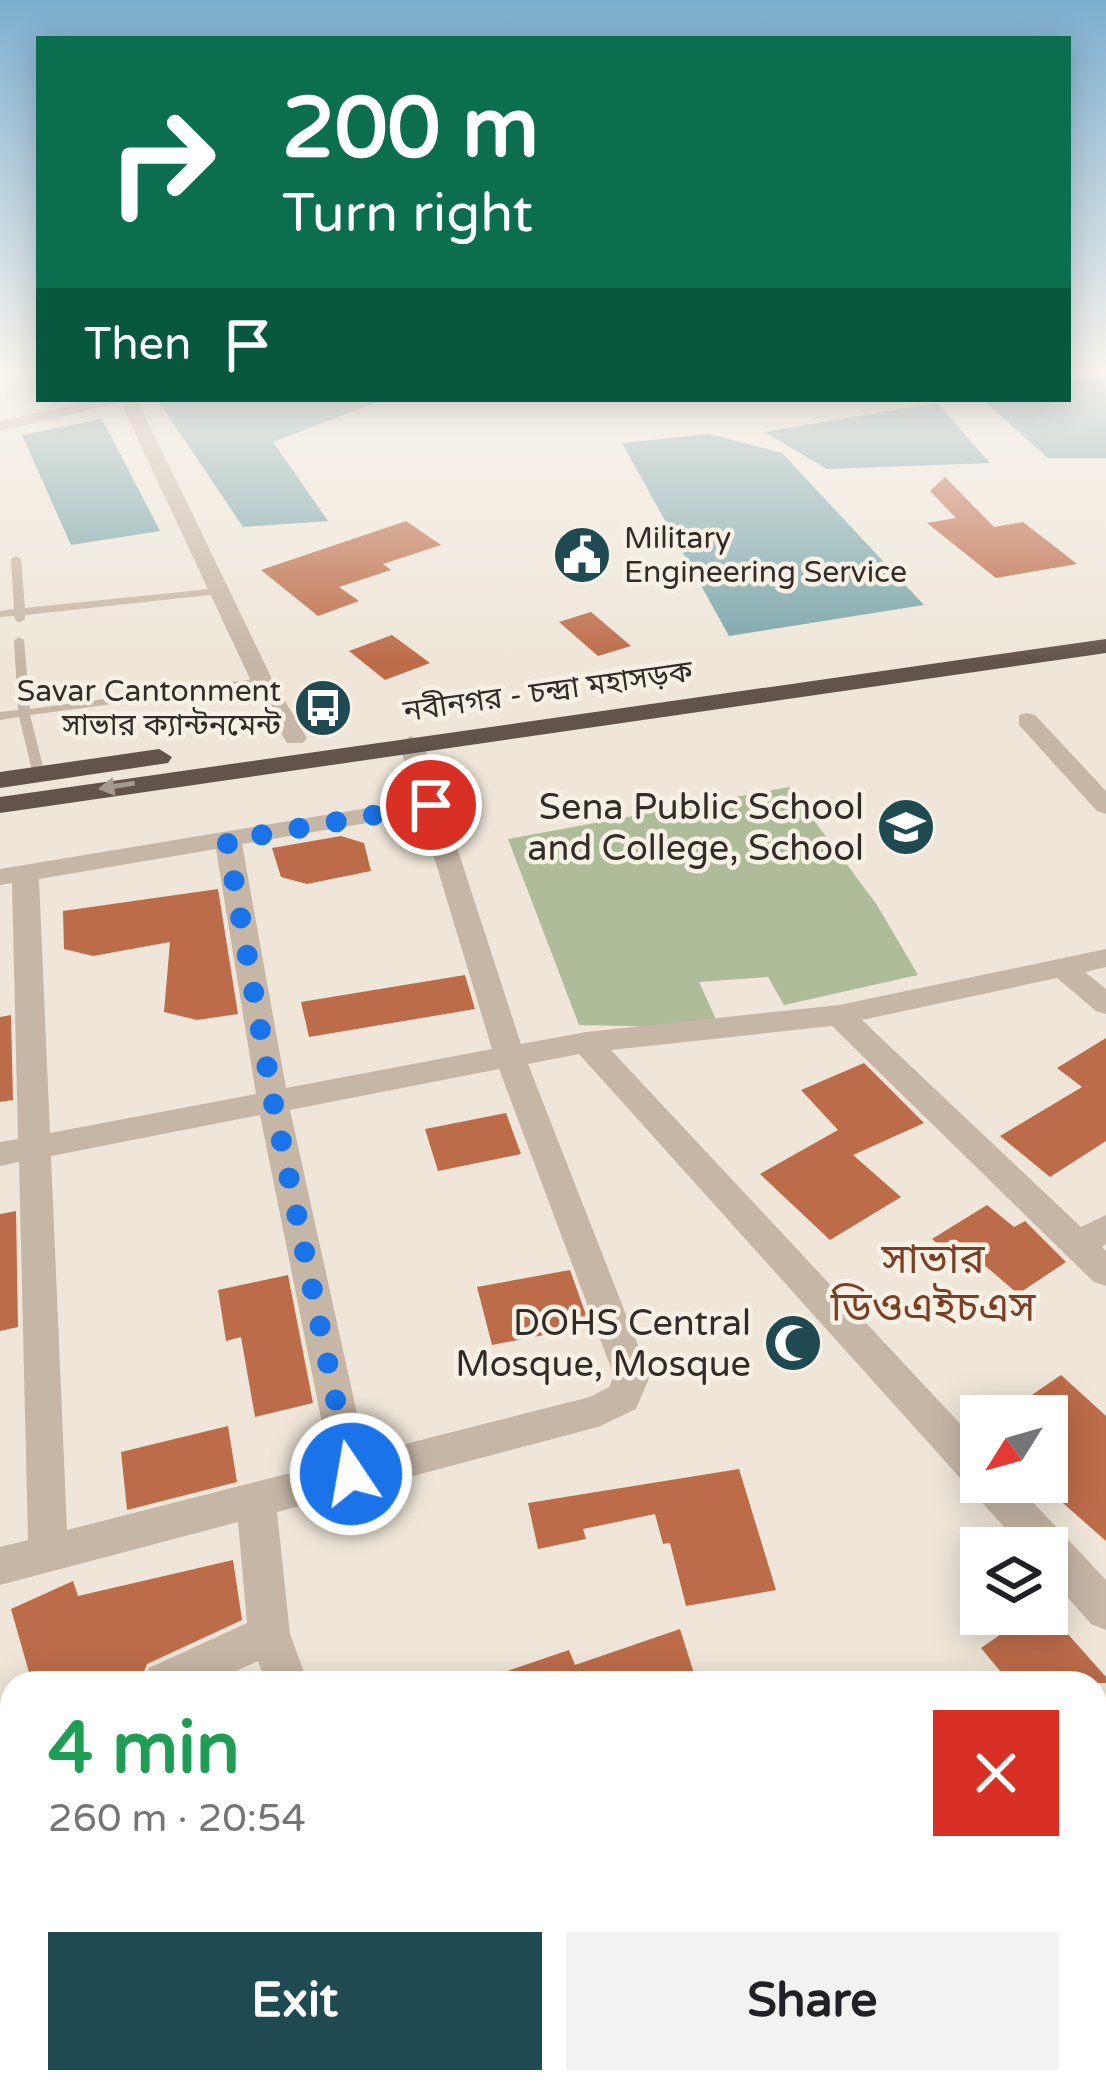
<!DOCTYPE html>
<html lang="en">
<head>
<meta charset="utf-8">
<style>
	:root { --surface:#fff; --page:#f2f2f2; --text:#202124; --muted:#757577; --accent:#1f4a51 }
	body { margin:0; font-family:"Varela Round","Noto Sans Bengali",sans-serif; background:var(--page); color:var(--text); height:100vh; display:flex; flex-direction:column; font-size:45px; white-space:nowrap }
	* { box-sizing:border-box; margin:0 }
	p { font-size:39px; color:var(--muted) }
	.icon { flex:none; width:66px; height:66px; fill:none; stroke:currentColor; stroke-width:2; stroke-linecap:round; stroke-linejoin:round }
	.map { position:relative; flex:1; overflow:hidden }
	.details { position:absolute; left:0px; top:1671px; width:1107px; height:423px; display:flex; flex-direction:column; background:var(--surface); border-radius:36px 36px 0 0; box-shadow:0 6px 30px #0003 }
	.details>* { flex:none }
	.top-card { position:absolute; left:36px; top:36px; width:1035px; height:366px; border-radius:0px; box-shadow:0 6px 30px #0003; background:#0b6e4f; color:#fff; overflow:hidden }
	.needle { width:78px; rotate:233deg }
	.buttons { position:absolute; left:960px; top:1395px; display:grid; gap:24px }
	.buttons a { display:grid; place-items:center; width:108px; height:108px; border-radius:0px; background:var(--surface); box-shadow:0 6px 30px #0003; font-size:60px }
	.pin { position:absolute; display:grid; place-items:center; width:102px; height:102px; color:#fff; margin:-51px; border:6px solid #fff; border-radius:50%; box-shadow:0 3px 12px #0007 }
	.me { position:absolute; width:132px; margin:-66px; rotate:348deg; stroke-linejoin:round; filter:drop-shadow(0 0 9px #0008) }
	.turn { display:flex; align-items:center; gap:42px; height:252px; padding:0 48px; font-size:54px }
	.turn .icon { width:156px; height:156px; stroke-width:2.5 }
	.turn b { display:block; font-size:84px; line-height:102px }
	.then { display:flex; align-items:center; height:114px; padding:0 48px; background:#0003; gap:24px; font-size:45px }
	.round { display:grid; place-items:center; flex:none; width:126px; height:126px; border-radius:0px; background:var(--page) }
	.head { display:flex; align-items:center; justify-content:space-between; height:204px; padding:0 48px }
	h1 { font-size:72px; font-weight:700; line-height:90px; color:#1e9e55 }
	.button { display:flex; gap:24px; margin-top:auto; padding:24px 48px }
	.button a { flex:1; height:138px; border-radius:0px; background:var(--accent); color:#fff; font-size:48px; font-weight:700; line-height:138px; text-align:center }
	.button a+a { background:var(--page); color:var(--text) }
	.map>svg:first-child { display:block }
</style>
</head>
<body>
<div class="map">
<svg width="1106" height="2092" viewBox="0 0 1106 2092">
	<rect width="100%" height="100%" fill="#efe6d9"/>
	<polygon fill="#afbc9a" points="789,787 877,905 918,975 784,1005 768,977 699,982 720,1028 579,1025 508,839"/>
	<g fill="#7aa5aa">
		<polygon points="1106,376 1106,458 1048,458 982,399 1068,399 1068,379"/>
		<polygon points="157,399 385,399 273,442 328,521 243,527"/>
		<polygon points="937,403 990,463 827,469 764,432"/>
		<polygon points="102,419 160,531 71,545 22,435"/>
		<polygon points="709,434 782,453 924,605 729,636 622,443"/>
	</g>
	<g fill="#bd6c49">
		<polygon points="945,477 994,527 1023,522 1077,564 996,578 927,523 956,518 930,491"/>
		<polygon points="406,521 441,545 383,564 391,570 339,587 359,601 318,616 261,570"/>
		<polygon points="591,612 631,646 598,656 559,622"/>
		<polygon points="392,635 430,663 385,680 349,651"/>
		<polygon points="341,836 364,843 371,871 307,884 281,877 272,848"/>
		<polygon points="218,889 238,1014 197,1020 164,1012 170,942 93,956 64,949 63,911"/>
		<polygon points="465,975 475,1009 309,1037 301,1002"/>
		<polygon points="11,1015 13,1100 0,1102 0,1017"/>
		<polygon points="1106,1038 1106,1141 1050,1177 1000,1136 1082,1087 1057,1068"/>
		<polygon points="864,1063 924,1123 853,1155 901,1197 830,1240 760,1174 838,1130 801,1090"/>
		<polygon points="506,1113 521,1154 438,1171 425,1129"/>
		<polygon points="987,1205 1014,1227 1025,1221 1066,1262 1018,1294 982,1263 969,1271 932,1239"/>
		<polygon points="16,1211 18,1327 0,1331 0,1214"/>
		<polygon points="570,1270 590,1326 492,1345 477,1287"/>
		<polygon points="288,1275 313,1403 255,1417 241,1337 226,1341 218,1290"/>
		<polygon points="1061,1375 1106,1416 1106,1541 1047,1489 1047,1416 1001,1416"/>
		<polygon points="228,1426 237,1482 127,1510 121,1452"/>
		<polygon points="739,1469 776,1590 686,1606 670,1543 663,1544 655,1514 583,1529 586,1539 538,1549 528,1503"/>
		<polygon points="233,1560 242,1620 147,1664 139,1683 32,1683 11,1609 73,1581 78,1596"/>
		<polygon points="1030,1614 1050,1614 1106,1677 1106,1683 1010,1683 981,1648"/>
		<polygon points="680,1629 697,1683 485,1683 484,1679 569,1650 575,1665"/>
	</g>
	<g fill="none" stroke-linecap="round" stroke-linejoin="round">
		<g fill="#c6b6a6" fill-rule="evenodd">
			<polygon points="16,556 21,559 25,608 219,588 224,591 219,594 25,615 25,619 20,622 16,621 14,616 0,617 0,611 14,609 11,559"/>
			<polygon points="19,637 24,640 30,709 262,678 268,681 262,684 30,715 45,774 39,778 33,774 19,717 0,720 0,712 18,710 14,640"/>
		</g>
		<g fill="#c6b6a6" fill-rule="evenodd">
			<polygon points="119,399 137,399 273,681 307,738 303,743 287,743 251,681"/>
			<polygon points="1027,713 1035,715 1106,791 1106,814 1097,811 1019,725 1019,715"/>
			<path d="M411,736L423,743L521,1044L586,1032L839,1005L1106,949V967L1085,972L1106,989V1014L1096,1011L1057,978L862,1020L1081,1227L1106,1215V1244L1102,1247L1106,1251V1286L1094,1282L1065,1254L832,1026L611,1050L981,1446V1482H1014L1106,1580V1630L1091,1624L1047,1574V1548H1023L579,1054L528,1064L650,1376L636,1409L598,1427L277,1512L290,1634L308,1683H266L258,1661L210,1683H143L149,1668L247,1623L238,1522L0,1585V1547L28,1540L19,1162L0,1166V1142L18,1139L12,883L0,885V869L416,800L399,743ZM421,814L492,1049L286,1088L242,844ZM216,849L256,1094L50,1133L39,879ZM499,1069L614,1376L609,1387L590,1397L366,1454L290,1110ZM260,1115L330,1463L67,1530L51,1156Z"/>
			<polygon points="12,1727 12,1771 0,1775 0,1731"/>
			<polygon points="575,2082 627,2082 631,2092 579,2092"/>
		</g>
		<polygon fill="#c6b6a6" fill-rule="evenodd" points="102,399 135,399 0,431 0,421"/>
		<g fill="#63544b" fill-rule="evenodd">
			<polygon points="1106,639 1106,653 0,813 0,797"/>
			<polygon points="159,749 172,757 168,763 0,788 0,772"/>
		</g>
	</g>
	<defs><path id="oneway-solid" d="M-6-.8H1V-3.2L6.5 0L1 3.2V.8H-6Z" transform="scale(3)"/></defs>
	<use fill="#a69a90" href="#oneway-solid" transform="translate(117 786) rotate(171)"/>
	<linearGradient id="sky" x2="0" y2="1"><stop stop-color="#7caecf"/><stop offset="0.56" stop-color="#f8f4ee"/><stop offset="1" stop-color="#f8f4ee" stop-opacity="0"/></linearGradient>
	<rect width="1106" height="661" fill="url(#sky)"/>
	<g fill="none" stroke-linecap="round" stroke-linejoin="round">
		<polyline stroke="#1a73e8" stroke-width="21" stroke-dasharray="0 37.8" points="351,1474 273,1101 227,841 431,805"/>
	</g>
	<defs>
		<g id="civic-disc" transform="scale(3)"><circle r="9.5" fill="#1f4a51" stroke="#f7f0e5"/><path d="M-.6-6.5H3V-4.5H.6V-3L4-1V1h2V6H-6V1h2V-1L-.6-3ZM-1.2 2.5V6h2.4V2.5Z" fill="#fff"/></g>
		<g id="bus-disc" transform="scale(3)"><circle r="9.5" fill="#1f4a51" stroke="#f7f0e5"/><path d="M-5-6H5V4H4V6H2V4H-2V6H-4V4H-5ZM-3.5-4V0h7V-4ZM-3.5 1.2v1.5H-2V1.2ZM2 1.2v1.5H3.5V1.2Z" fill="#fff"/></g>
		<g id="school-disc" transform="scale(3)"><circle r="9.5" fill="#1f4a51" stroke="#f7f0e5"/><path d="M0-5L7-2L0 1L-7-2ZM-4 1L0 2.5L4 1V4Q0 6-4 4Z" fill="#fff"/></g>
		<g id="mosque-disc" transform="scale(3)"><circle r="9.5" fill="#1f4a51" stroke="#f7f0e5"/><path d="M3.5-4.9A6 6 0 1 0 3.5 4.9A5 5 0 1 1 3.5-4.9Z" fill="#fff"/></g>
	</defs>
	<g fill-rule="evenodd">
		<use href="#civic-disc" x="582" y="555"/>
		<use href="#bus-disc" x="323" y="708"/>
		<use href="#school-disc" x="906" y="827"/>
		<use href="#mosque-disc" x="793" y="1343"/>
	</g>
	<g text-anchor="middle" stroke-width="9" stroke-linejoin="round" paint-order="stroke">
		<g font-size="30" fill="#322b26" stroke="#f7f0e5" text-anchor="start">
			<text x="624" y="548">Military<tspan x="624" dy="34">Engineering Service</tspan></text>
			<text x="281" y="701" text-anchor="end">Savar Cantonment<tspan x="281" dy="34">সাভার ক্যান্টনমেন্ট</tspan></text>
		</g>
		<g font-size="30" fill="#322b26" stroke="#f7f0e5">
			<text transform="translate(548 691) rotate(-8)" y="10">নবীনগর - চন্দ্রা মহাসড়ক</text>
		</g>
		<g font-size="36" fill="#322b26" stroke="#f7f0e5" text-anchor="end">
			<text x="864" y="819">Sena Public School<tspan x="864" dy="41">and College, School</tspan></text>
			<text x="751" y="1335">DOHS Central<tspan x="751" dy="41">Mosque, Mosque</tspan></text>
		</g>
		<g font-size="42" fill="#7b3f25" stroke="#f7f0e5">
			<text x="933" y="1273">সাভার<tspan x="933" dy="48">ডিওএইচএস</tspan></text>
		</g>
	</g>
</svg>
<div class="buttons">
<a><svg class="needle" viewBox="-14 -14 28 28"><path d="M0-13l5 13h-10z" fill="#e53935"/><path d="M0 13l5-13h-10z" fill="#757577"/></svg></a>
<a><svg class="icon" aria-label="layers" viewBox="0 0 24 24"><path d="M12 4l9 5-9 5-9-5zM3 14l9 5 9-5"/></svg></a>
</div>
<div class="pin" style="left:431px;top:805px;background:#d93025"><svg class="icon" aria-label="arrive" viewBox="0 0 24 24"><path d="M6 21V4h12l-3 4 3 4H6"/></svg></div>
<svg class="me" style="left:351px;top:1474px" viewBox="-20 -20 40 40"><circle r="17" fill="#1a73e8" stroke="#fff" stroke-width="3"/><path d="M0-11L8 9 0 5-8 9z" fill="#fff"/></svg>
<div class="top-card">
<div class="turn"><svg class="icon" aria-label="right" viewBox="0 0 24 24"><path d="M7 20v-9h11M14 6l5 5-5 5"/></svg><div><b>200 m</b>Turn right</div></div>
<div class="then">Then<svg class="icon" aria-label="arrive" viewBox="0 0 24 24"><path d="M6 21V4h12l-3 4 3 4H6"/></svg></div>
</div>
<section class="details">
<div class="head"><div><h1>4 min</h1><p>260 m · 20:54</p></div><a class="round" style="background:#d93025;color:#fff"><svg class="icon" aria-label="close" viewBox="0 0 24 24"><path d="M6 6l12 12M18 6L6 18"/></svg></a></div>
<div class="button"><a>Exit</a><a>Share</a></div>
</section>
</div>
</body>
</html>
